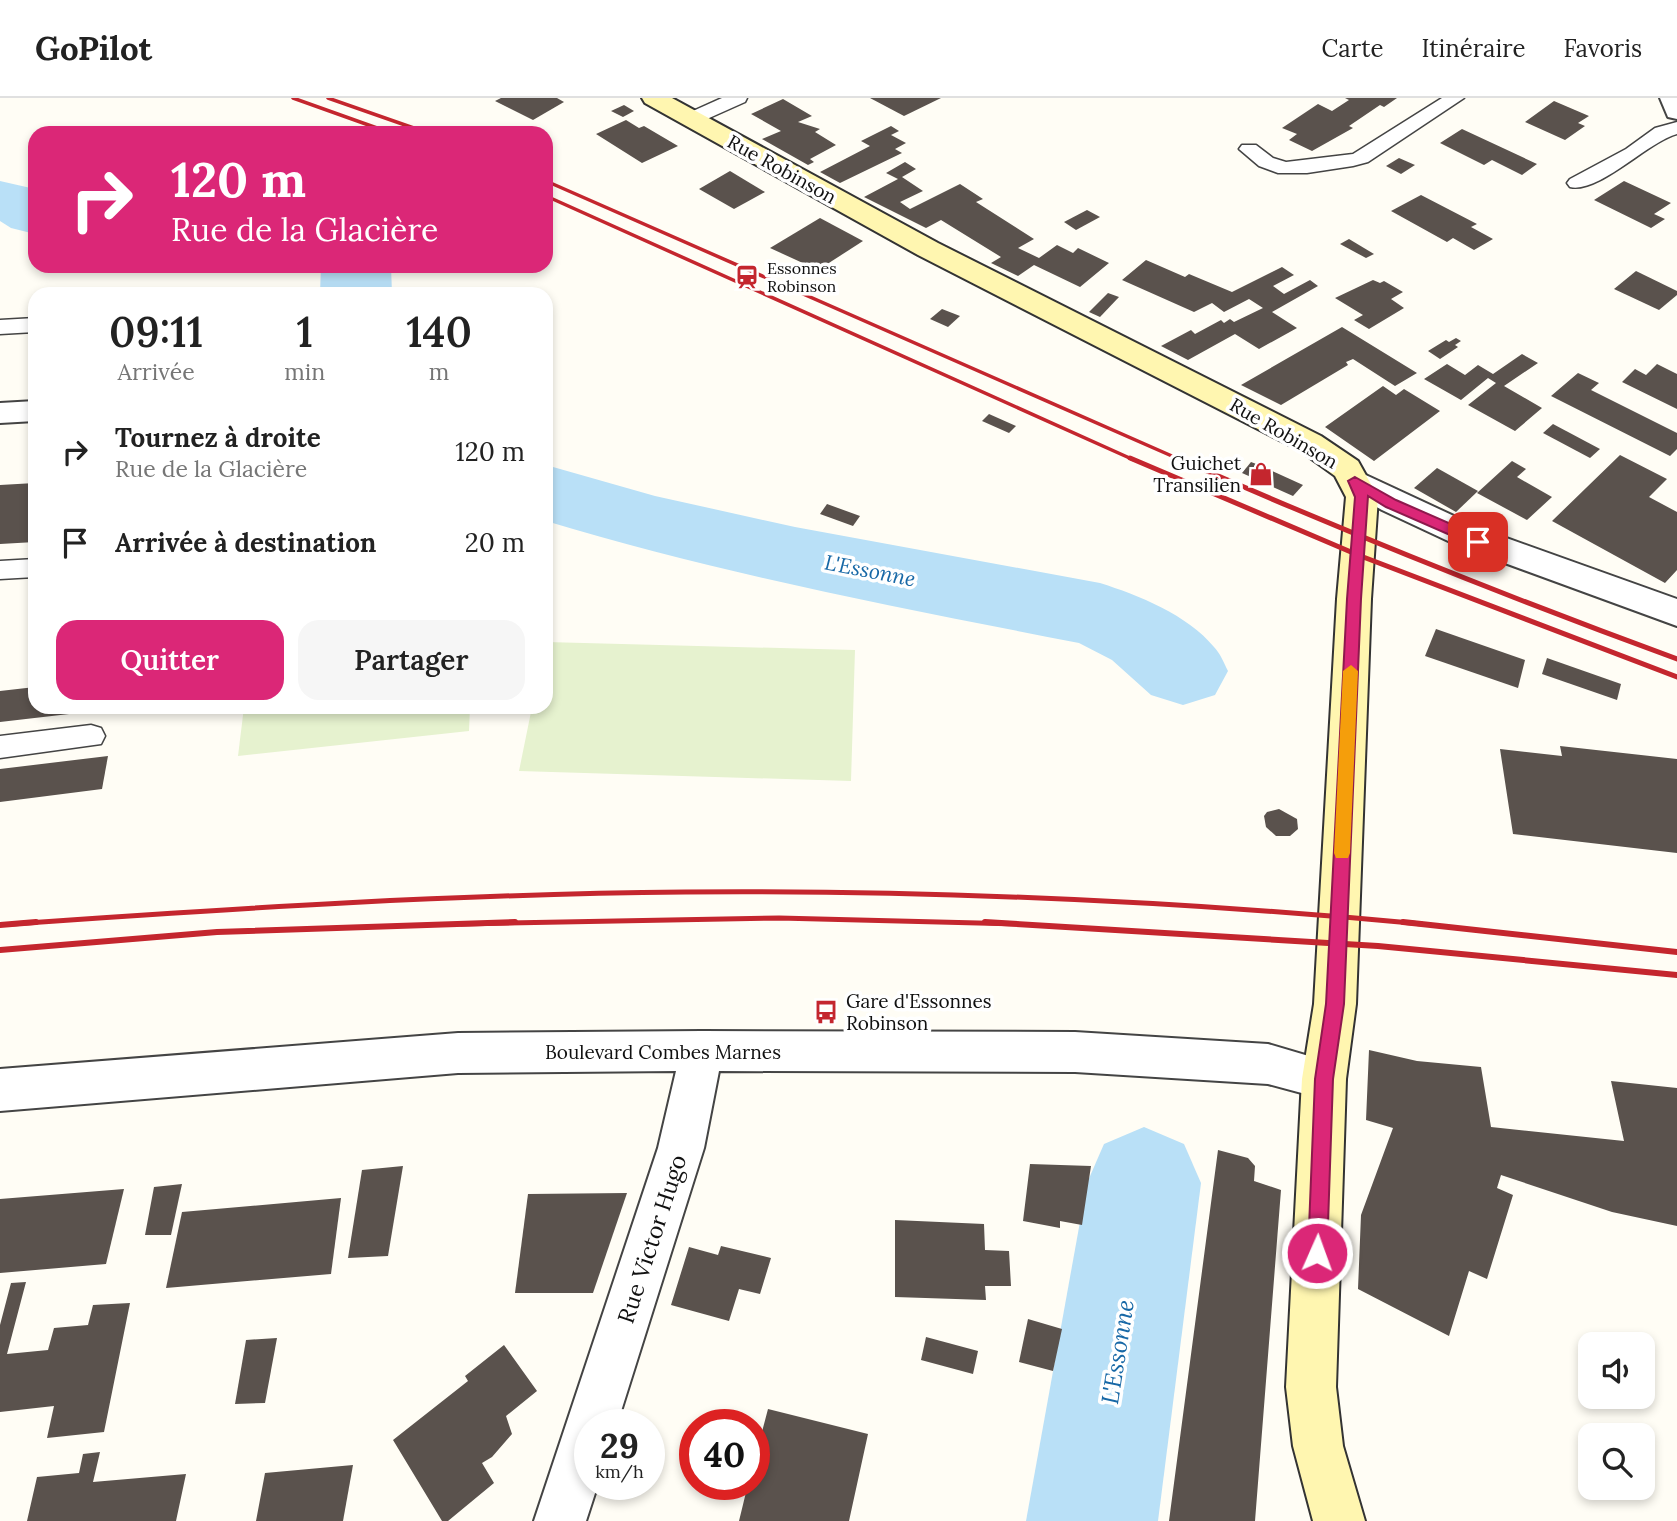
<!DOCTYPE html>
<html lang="fr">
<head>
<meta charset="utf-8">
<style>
	:root { --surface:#fff; --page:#f6f6f6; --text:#222; --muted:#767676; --line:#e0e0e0; --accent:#db2777 }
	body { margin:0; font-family:Lora,serif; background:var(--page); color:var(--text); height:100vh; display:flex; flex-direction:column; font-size:26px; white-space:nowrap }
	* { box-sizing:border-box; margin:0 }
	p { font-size:23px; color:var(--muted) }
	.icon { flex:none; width:38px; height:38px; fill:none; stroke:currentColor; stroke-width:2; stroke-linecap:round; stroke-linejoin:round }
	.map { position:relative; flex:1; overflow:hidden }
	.side { position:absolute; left:28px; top:189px; width:525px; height:427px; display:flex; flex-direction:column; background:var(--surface); border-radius:21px; box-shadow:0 4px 10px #0003 }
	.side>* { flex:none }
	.guide { position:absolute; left:28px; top:28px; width:525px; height:147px; border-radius:21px; box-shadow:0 4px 10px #0003; background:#db2777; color:#fff; overflow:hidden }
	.tools { position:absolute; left:1578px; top:1234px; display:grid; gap:14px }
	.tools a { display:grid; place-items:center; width:77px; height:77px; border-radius:14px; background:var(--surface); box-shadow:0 4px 10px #0003; font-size:35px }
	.speed { position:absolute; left:574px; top:1311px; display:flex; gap:14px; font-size:35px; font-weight:700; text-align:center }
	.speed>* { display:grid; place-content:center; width:91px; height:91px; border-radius:50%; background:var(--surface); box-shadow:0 4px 10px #0003; line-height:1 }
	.speed small { font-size:18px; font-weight:400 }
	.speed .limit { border:10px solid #d22; background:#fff; color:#111 }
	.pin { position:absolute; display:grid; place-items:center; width:60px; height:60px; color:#fff; margin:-30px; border-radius:14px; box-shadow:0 4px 10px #0006 }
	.me { position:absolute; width:77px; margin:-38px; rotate:2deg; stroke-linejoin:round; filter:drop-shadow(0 0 5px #0008) }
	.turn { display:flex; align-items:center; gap:24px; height:147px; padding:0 28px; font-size:32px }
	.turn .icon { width:91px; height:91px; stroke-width:2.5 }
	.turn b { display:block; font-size:49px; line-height:60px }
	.eta { display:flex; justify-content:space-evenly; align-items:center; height:119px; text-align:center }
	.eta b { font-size:42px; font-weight:600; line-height:49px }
	.button { display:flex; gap:14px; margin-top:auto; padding:14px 28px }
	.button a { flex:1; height:80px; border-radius:21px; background:var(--accent); color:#fff; font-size:28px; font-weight:600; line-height:80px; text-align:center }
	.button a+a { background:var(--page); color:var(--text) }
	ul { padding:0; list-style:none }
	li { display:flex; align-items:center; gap:21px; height:91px; padding:0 28px }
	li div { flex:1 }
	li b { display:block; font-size:26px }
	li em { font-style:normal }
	header { display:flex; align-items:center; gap:42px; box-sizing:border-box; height:98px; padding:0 35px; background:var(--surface); border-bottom:2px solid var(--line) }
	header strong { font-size:33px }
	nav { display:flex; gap:38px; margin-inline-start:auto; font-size:24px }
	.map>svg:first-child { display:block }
</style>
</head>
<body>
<header>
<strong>GoPilot</strong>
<nav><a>Carte</a><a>Itinéraire</a><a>Favoris</a></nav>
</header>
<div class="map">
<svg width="1677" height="1423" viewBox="0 0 1677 1423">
	<rect width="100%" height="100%" fill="#fffdf5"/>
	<g fill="#e6f2cf">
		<polygon points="546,544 855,552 851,683 519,673 532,609 546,609"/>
		<polygon points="244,609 470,609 469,633 238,658"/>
	</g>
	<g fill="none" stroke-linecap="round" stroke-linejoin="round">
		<g fill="#b9e0f7" fill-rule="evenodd">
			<polygon points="0,83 35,91 35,136 11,130 0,123"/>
			<polygon points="321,168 391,168 392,196 320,196"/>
			<path d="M546,367L655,398L795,429L1100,485C1138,497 1188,517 1214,549C1220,555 1224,565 1228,573L1215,597L1183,607L1151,597L1112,562L1079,545C900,510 721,476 546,423Z"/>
			<polygon points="1144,1029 1184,1046 1201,1085 1158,1423 1026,1423 1087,1085 1104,1046"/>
		</g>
	</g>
	<g fill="#5a524d">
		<polygon points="501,0 557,0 564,4 533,22 495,3"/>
		<polygon points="870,0 941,0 904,18"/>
		<polygon points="1345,0 1397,0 1384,9 1380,7 1349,28 1353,30 1312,53 1289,42 1297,36 1282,30 1318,6 1332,13 1349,2"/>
		<polygon points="783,1 812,18 798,24 820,31 815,34 836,47 810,61 814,64 808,67 762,41 781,33 751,16"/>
		<polygon points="1554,3 1589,18 1578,25 1585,28 1565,42 1525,24"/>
		<polygon points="624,7 634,13 623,19 611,13"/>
		<polygon points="626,22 639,30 644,28 678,48 642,65 596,36"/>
		<polygon points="891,28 899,33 891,37 906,45 895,51 902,55 840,85 820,74 870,48 861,43"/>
		<polygon points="1462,31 1537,66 1522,77 1492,62 1484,67 1440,45"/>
		<polygon points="1399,60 1415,67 1401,76 1386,68"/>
		<polygon points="905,64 916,71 902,79 923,93 900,104 910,111 960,86 983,101 976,104 1034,141 1018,150 1039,160 1057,147 1073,155 1078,150 1109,165 1080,189 1034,167 1018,178 991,165 1001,159 941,122 926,130 864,99 898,81 886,75"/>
		<polygon points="730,73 765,94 734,111 699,91"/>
		<polygon points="1624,83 1671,105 1654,116 1665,121 1651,130 1594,102"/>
		<polygon points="1421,97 1477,126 1471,129 1493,141 1474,152 1453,140 1447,144 1391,113"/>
		<polygon points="1087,112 1100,119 1076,132 1064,124"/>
		<polygon points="820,120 863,143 818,172 770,150"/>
		<polygon points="1349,141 1374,156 1366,160 1340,146"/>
		<polygon points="1146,162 1185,179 1189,176 1232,194 1282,169 1294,177 1273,188 1284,196 1310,182 1318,188 1272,214 1297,230 1259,251 1235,236 1188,262 1161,248 1191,232 1195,236 1221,222 1224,225 1230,221 1234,224 1263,210 1249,201 1224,214 1212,205 1194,214 1122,182"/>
		<polygon points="1636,173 1677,193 1677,197 1659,212 1614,191"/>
		<polygon points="1373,182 1380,185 1384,183 1403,194 1391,201 1404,210 1369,231 1354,222 1363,217 1335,200"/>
		<polygon points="1108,195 1119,199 1100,219 1089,214"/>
		<polygon points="942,211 960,218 948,229 930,221"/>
		<polygon points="1342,229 1417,275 1395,288 1353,261 1346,264 1348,267 1281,307 1241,287"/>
		<polygon points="1456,240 1461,243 1455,247 1458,249 1440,261 1428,253 1446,242 1449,244"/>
		<polygon points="1522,256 1538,265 1504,288 1542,310 1515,333 1468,307 1496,285 1488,280 1461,302 1424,281 1447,266 1465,277 1478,267 1493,276"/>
		<polygon points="1657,266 1677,276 1677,311 1622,284 1635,271 1646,277"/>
		<polygon points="1578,275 1599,285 1591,292 1677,335 1677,351 1670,358 1551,298"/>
		<polygon points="1383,288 1396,297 1404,291 1440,313 1374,363 1325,329"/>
		<polygon points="989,316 1016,328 1009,335 982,323"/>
		<polygon points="1553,326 1600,351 1590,360 1543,335"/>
		<polygon points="1620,357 1667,381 1649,399 1677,414 1677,472 1665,485 1552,423"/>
		<polygon points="1512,363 1526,371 1517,379 1552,399 1527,422 1477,395"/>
		<polygon points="1251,364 1259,367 1303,387 1293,398 1242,375"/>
		<polygon points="1437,370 1478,393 1456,414 1414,390"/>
		<polygon points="35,385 35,444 0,446 0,387"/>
		<polygon points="827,406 860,418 853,428 820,416"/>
		<polygon points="1436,531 1525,562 1518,590 1425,558"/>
		<polygon points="1547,560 1621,586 1617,602 1542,576"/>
		<polygon points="35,589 35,609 96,609 95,613 0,624 0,593"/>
		<polygon points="1560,648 1677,661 1677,755 1513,736 1500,651 1562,658"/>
		<polygon points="108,658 102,691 0,704 0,671"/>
		<polygon points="1279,711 1297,721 1298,731 1290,738 1276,738 1266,729 1264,718 1267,714"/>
		<polygon points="1369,952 1417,963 1481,969 1491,1029 1624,1043 1611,983 1677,990 1677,1128 1612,1114 1501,1077 1497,1090 1513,1097 1487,1181 1469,1173 1449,1238 1358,1191 1361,1117 1393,1030 1366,1022"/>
		<polygon points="1218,1052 1248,1060 1255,1068 1254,1083 1281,1092 1255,1423 1169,1423"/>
		<polygon points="1030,1066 1091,1068 1082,1127 1060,1123 1060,1130 1023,1123"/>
		<polygon points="403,1068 388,1158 348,1160 362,1072"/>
		<polygon points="182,1086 171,1137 145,1137 154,1089"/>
		<polygon points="124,1091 106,1166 0,1175 0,1101"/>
		<polygon points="627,1095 593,1195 515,1195 528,1096"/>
		<polygon points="341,1100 331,1176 166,1190 182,1114"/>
		<polygon points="895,1122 984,1126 985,1152 1009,1153 1011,1188 985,1188 986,1202 895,1199"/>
		<polygon points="721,1148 771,1160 760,1196 739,1191 729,1223 671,1207 689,1149 718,1157"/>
		<polygon points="26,1184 7,1256 48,1252 54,1230 88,1227 93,1207 130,1205 104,1334 47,1340 54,1308 0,1314 0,1227 11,1185"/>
		<polygon points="1028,1221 1062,1231 1053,1273 1019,1264"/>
		<polygon points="926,1239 978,1253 973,1276 921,1262"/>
		<polygon points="277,1240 265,1305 235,1306 246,1242"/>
		<polygon points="504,1247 537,1293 506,1318 512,1336 492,1359 482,1365 494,1385 448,1423 442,1423 393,1342 468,1283 465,1278"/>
		<polygon points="768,1311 868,1336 849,1423 739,1423 748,1386 754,1386 754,1364"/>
		<polygon points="100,1354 93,1384 186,1376 176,1423 27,1423 37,1379 79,1375 83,1356"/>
		<polygon points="353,1367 343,1423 256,1423 265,1375"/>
	</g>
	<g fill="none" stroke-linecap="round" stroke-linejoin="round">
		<g stroke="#444" stroke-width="3">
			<g id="lane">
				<polygon points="722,0 747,0 745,4 698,25 684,25 681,21 684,17"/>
				<polygon points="1442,0 1464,0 1368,64 1353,68 1307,75 1278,75 1259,68 1239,51 1242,47 1256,47 1273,60 1286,64 1353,56"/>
				<path d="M1677,24V36C1649,43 1598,96 1570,89L1567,85L1570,81L1626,51L1655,30Z"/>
				<polygon points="35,220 35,234 0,236 0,222"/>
				<polygon points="35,461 35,479 0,481 0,463"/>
				<polygon points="91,627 101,630 105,638 101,646 0,660 0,638"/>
			</g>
		</g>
		<g stroke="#444" stroke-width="4">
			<g id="street">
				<polygon points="1660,0 1677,0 1677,21 1668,19"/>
				<polygon points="35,303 35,323 0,325 0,305"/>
				<polygon points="1355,372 1484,432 1677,501 1677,528 1461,449 1382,412 1344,391 1339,383 1344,375"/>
				<polygon points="702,933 1075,934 1268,946 1339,967 1346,981 1339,995 1324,1001 1268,986 1075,974 719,973 704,1050 617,1326 590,1326 590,1386 598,1386 586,1423 534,1423 658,1050 676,973 458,975 0,1013 0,971 458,935"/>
			</g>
		</g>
		<g stroke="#333" stroke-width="4">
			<polygon id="secondary" points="642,0 672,0 938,145 1321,338 1358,363 1378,399 1371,501 1356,906 1346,981 1336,1289 1343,1348 1365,1423 1313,1423 1293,1348 1286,1289 1302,981 1314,906 1337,501 1346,399 1335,378 1299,352 918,157 645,5"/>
		</g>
		<use href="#lane" fill="#fff" fill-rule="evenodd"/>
		<use href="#street" fill="#fff" fill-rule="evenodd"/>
		<use href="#secondary" fill="#fff6b0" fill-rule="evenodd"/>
		<g stroke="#c4262e" stroke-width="3.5">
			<polyline points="293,0 391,35"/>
			<polyline points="328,0 428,35"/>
			<polyline points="546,83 1181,362"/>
			<polyline points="546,98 1134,362"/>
		</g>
		<g stroke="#c4262e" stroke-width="5">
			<polyline points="1130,360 1358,457 1677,579"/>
			<path d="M1177,360C1341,432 1508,499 1677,561"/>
			<path d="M12,826C236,810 461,796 685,794C931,792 1177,803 1422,826"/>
			<polyline points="461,826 779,820 1018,826"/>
		</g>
		<g stroke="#c4262e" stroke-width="6">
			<polyline points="985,824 1378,848 1677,877"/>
			<polyline points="1403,824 1677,854"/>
			<polyline points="0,827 36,824"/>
			<polyline points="0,852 217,834 515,824"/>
		</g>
	</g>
	<polygon fill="#db2777" stroke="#8e194d" stroke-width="2" points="1355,379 1396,402 1483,440 1485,444 1478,449 1473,447 1386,409 1368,398 1361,501 1344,906 1333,981 1327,1155 1324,1162 1317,1165 1310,1162 1308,1155 1315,981 1326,906 1347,501 1355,399 1348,383"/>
	<polygon fill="#f59e0b" points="1351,567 1358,573 1350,755 1348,760 1336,760 1334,755 1343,573"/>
	<defs>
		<g id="station-bare" transform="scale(1.89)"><path d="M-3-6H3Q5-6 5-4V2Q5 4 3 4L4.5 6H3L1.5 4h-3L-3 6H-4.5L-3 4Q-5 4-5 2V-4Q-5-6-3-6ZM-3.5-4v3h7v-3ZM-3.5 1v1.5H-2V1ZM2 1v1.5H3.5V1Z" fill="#c4262e" stroke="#fff" stroke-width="2.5" paint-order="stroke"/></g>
		<g id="shop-bare" transform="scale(1.89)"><path d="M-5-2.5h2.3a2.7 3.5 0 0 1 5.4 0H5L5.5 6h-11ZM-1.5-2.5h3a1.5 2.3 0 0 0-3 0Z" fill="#c4262e" stroke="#fff" stroke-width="2.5" paint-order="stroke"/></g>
		<g id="bus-bare" transform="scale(1.89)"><path d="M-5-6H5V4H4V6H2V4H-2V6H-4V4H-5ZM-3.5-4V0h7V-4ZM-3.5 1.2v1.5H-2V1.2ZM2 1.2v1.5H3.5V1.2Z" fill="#c4262e" stroke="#fff" stroke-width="2.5" paint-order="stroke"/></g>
	</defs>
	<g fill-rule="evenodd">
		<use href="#station-bare" x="747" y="179"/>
		<use href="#shop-bare" x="1261" y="376"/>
		<use href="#bus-bare" x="826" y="914"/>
	</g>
	<g text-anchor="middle" stroke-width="7" stroke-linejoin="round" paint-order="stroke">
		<g font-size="16" fill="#111" stroke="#fff" text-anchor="start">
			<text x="767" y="176">Essonnes<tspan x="767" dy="18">Robinson</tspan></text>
		</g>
		<g font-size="19" fill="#111" stroke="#fff">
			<text transform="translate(782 71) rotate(29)" y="7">Rue Robinson</text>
			<text transform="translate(1284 335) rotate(30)" y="7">Rue Robinson</text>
			<text x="663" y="961">Boulevard Combes Marnes</text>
		</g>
		<g font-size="19" fill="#111" stroke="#fff" text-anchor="end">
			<text x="1241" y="372">Guichet<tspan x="1241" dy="22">Transilien</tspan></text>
			<text x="846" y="910" text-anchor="start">Gare d'Essonnes<tspan x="846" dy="22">Robinson</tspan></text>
		</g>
		<g font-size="21" font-style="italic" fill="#1768a6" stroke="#fff">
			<text transform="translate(870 473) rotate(11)" y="7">L'Essonne</text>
		</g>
		<g font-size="23" fill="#111" stroke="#fff">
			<text transform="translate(652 1141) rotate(-72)" y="8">Rue Victor Hugo</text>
		</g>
		<g font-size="24" font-style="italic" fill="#1768a6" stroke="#fff">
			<text transform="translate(1118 1254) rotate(-81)" y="8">L'Essonne</text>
		</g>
	</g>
</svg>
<div class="tools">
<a><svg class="icon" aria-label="sound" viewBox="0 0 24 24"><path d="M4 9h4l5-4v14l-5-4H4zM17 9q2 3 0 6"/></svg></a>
<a><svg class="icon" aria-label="search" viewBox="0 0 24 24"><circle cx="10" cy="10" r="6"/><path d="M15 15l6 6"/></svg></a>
</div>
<div class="speed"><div>29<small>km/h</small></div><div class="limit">40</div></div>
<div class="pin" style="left:1478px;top:444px;background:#d93025"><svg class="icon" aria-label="arrive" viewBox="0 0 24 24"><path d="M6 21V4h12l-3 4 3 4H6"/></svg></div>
<svg class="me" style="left:1317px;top:1155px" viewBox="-20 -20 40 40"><circle r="17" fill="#db2777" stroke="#fff" stroke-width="3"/><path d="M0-11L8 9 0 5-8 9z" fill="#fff"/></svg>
<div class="guide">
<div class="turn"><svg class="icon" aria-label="right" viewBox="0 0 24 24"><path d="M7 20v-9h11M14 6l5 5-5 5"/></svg><div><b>120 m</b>Rue de la Glacière</div></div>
</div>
<section class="side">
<div class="eta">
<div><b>09:11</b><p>Arrivée</p></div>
<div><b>1</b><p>min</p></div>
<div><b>140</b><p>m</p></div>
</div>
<ul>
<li><svg class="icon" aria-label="right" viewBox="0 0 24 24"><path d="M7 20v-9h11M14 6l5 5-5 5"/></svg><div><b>Tournez à droite</b><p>Rue de la Glacière</p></div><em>120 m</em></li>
<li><svg class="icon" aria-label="arrive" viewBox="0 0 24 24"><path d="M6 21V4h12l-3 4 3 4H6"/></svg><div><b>Arrivée à destination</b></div><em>20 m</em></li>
</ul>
<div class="button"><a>Quitter</a><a>Partager</a></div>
</section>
</div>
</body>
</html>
